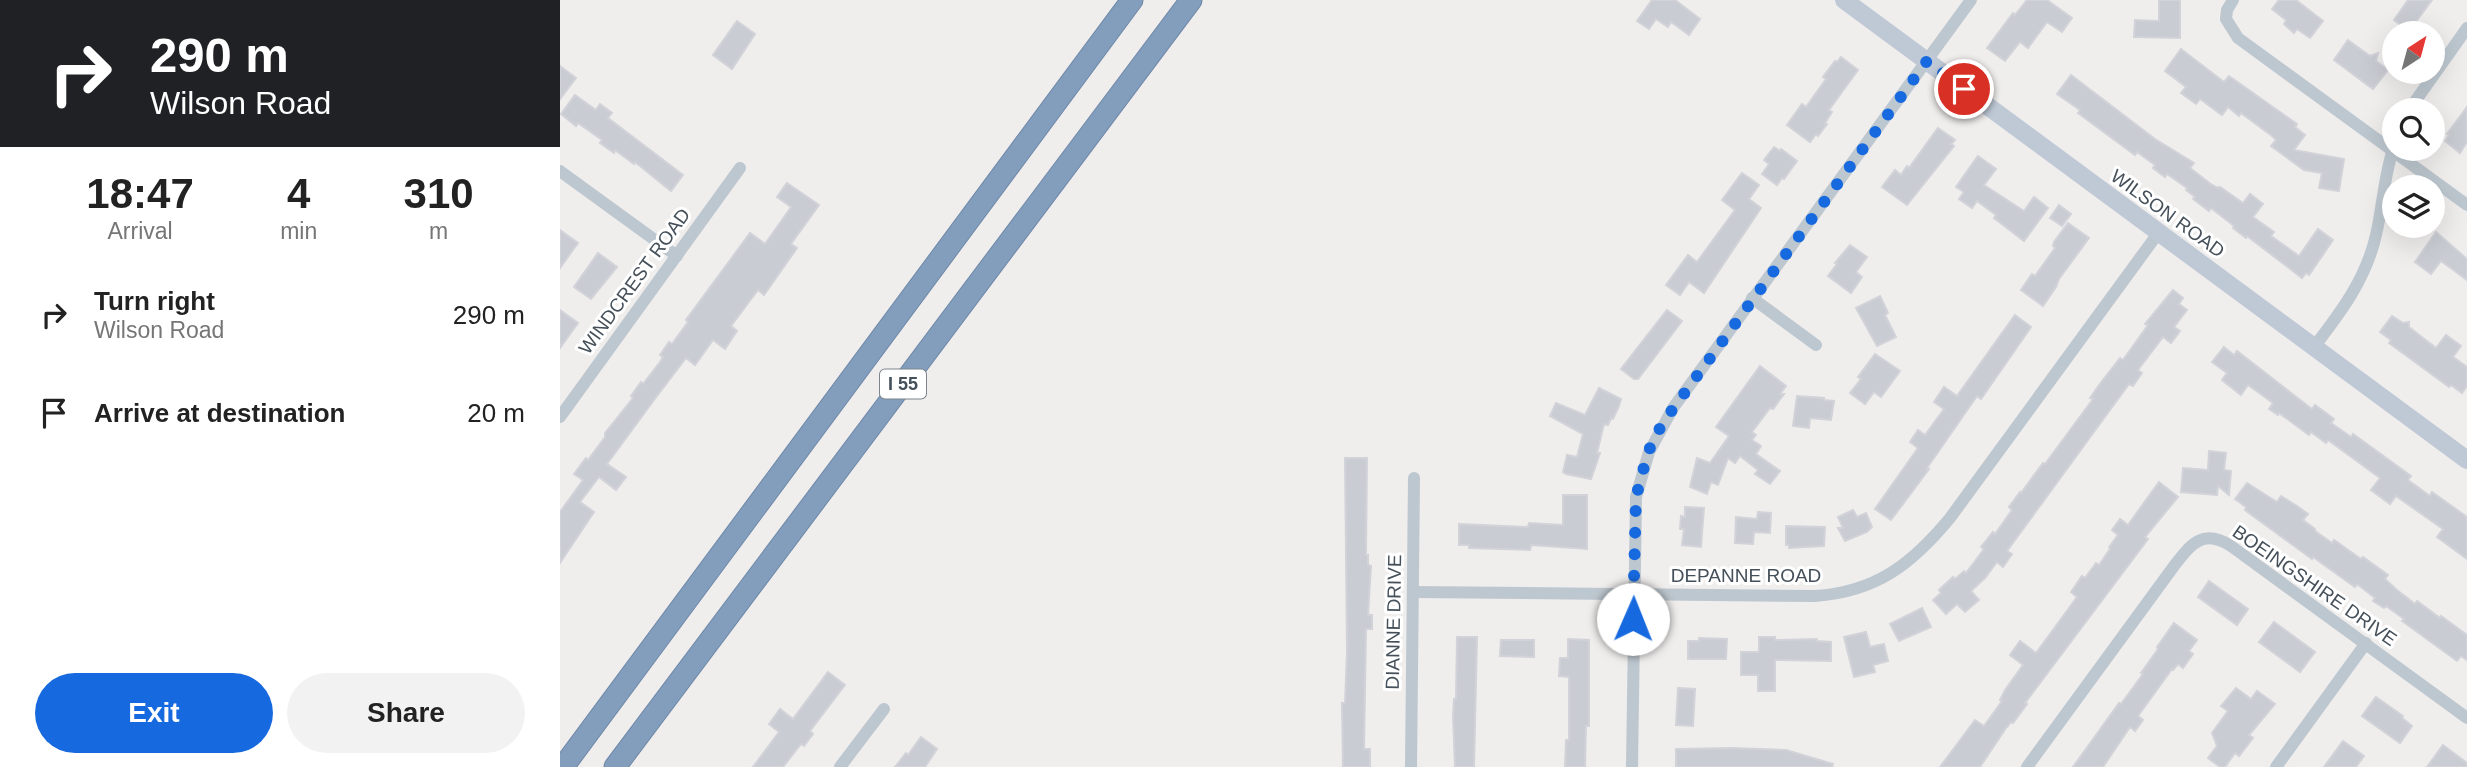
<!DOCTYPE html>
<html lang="en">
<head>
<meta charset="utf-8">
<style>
	:root { --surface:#fff; --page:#f2f2f2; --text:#222; --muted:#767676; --accent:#1769df }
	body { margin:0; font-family:Helvetica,sans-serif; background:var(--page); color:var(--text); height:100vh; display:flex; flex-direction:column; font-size:26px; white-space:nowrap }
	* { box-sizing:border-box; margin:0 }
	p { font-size:23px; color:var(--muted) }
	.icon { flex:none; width:38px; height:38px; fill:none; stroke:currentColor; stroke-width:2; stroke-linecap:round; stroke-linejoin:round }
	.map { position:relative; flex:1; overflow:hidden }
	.side { display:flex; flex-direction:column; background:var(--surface); width:560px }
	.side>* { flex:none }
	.top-card { background:#202124; color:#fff; overflow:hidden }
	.needle { width:46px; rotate:36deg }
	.buttons { position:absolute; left:1822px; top:21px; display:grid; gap:14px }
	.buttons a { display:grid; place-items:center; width:63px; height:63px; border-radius:50%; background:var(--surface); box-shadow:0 7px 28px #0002; font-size:35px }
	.pin { position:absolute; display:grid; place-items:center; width:60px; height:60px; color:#fff; margin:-30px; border:4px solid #fff; border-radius:50%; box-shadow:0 2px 7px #0007 }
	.me { position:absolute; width:77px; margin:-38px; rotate:1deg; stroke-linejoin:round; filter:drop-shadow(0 0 5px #0008) }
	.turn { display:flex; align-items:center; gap:24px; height:147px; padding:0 35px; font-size:32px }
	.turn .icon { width:91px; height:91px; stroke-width:2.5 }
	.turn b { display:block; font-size:49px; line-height:60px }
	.eta { display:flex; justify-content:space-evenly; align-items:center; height:119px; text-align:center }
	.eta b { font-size:42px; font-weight:600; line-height:49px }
	.primary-button { display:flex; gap:14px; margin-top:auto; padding:14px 35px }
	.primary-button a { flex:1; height:80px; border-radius:42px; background:var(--accent); color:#fff; font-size:28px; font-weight:600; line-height:80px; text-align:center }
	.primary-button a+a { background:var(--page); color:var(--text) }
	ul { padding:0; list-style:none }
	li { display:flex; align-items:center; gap:21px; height:98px; padding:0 35px }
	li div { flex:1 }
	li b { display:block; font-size:26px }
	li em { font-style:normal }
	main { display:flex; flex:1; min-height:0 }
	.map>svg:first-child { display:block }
</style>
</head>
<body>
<main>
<section class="side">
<div class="top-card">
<div class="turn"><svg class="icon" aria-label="right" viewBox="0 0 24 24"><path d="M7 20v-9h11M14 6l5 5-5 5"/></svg><div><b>290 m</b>Wilson Road</div></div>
</div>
<div class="eta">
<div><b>18:47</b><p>Arrival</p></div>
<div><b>4</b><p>min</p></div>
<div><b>310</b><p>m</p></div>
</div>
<ul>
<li><svg class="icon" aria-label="right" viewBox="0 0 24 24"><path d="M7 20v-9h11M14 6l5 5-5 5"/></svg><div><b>Turn right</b><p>Wilson Road</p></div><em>290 m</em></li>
<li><svg class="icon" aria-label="arrive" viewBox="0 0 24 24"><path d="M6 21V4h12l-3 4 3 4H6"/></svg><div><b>Arrive at destination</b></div><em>20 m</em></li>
</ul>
<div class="primary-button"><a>Exit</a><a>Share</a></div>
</section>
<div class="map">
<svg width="1907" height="767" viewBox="0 0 1907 767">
	<rect width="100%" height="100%" fill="#f0eded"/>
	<g fill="#c9ccd2" stroke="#d1d3d9" stroke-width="2">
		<polygon points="1092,0 1115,0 1140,19 1129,35 1111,22 1108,27 1096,19 1089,29 1077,21"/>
		<polygon points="1467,0 1487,0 1512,18 1502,32 1487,22 1468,48 1460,42 1445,61 1427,48 1453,13 1455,15"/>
		<polygon points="1599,0 1620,0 1620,38 1574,37 1575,20 1599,21"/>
		<polygon points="1719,0 1736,0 1763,21 1750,38 1737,29 1734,33 1724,24 1726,20 1712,9"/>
		<polygon points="1848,0 1872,0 1849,31 1834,20"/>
		<polygon points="177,21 195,34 172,69 153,55"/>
		<polygon points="1788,40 1810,56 1818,53 1816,61 1828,70 1813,89 1774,60"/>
		<polygon points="1621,49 1664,82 1669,76 1737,124 1735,127 1745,135 1734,150 1784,159 1779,191 1759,188 1762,173 1744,170 1711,146 1716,140 1712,136 1681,113 1679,116 1668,107 1662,115 1640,99 1636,104 1621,93 1626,87 1605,71"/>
		<polygon points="1281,57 1298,70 1269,110 1272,112 1265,123 1267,124 1258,136 1256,134 1250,142 1227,125 1242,104 1246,107 1266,79 1263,77 1275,61 1277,62"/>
		<polygon points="0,66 16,78 0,99"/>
		<polygon points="1511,75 1595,139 1634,163 1630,168 1652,185 1658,188 1660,187 1683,203 1690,194 1703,204 1693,217 1714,232 1711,236 1739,256 1758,229 1773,240 1749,275 1746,273 1742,278 1687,236 1686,238 1673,228 1674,226 1669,222 1651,208 1649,211 1633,199 1635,197 1626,190 1627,188 1607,174 1605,177 1593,168 1595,165 1577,152 1575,155 1518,113 1520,110 1497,94"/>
		<polygon points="15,95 36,110 40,104 52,113 48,118 123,175 111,191 75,162 74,164 55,150 54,153 40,143 42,140 18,123 16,126 1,114"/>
		<polygon points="1907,107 1907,142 1900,153 1885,141 1889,135 1887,134"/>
		<polygon points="1378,128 1395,140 1391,144 1394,146 1347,205 1322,187 1335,170 1341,175 1347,166 1349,168"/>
		<polygon points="1214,147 1220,151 1221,149 1237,161 1224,179 1222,178 1217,185 1202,174 1209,164 1204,160"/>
		<polygon points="1418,156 1436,169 1424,185 1464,211 1474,197 1488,208 1464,241 1434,218 1436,215 1417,201 1412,208 1399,199 1404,192 1396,187"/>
		<polygon points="1182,173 1199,185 1189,199 1201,208 1144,293 1129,282 1120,295 1106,285 1128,255 1137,262 1175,210 1162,200"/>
		<polygon points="227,183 259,205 231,244 237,248 204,295 198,290 171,326 177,331 165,349 153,340 135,365 126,358 97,396 47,464 66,477 56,490 39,477 20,502 34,512 0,563 0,512 23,480 14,474 26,458 28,460 45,437 45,433 73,398 71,396 81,382 83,384 100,362 103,357 100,355 109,342 112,344 128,322 126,320 190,233 205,244 222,220 231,207 217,197"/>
		<polygon points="1499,205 1511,214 1502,226 1490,218"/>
		<polygon points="1508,223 1529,238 1499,279 1496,287 1483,306 1461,290 1472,274 1475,276 1495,248 1493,246 1494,242"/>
		<polygon points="0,230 18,243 0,268"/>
		<polygon points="1876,232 1907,259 1907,280 1881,261 1871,274 1855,262"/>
		<polygon points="1290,245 1307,257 1296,272 1302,277 1291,293 1268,276 1277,264 1275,263"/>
		<polygon points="38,253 57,267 31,299 14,287"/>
		<polygon points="1613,290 1623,298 1619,304 1627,310 1614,327 1620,331 1611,343 1603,337 1578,370 1582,373 1573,386 1569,384 1447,551 1452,554 1443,567 1437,562 1425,578 1411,591 1419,600 1405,612 1397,604 1386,614 1373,600 1381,593 1379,590 1393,577 1395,579 1404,571 1406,573 1424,549 1421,547 1433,532 1435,534 1452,510 1449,507 1460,492 1461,493 1483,463 1485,464 1533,399 1530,398 1539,385 1560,358 1563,360 1588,325 1585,324"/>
		<polygon points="1320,296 1328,313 1325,315 1336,337 1317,346 1296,308"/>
		<polygon points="0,310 18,323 0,348"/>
		<polygon points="1107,310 1122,321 1078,379 1074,379 1061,369"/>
		<polygon points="1455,315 1471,327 1421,399 1417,396 1367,468 1369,469 1331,520 1315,509 1358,448 1350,442 1358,430 1365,435 1384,409 1374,402 1384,387 1397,396"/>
		<polygon points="1832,316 1843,323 1849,322 1849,327 1876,348 1886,335 1901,346 1893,357 1907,367 1907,386 1902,393 1891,385 1889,387 1829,343 1831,340 1820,332"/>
		<polygon points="1664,347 1674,355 1677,351 1752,409 1755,405 1774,419 1771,423 1791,437 1793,434 1851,476 1848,480 1870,496 1872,492 1907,517 1907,559 1877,537 1883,529 1836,496 1830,504 1811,490 1820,478 1768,440 1766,443 1751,432 1749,435 1719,413 1718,415 1709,409 1713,403 1688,385 1681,395 1662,380 1667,373 1652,362"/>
		<polygon points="1315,354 1340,371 1321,397 1314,392 1305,404 1290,393 1301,379 1298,377"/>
		<polygon points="1200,366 1226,386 1220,394 1224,394 1213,409 1210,408 1192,432 1196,435 1192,440 1201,446 1196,454 1220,471 1210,484 1195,474 1198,470 1180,456 1175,463 1168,458 1158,485 1151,482 1147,494 1130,487 1137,458 1150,463 1169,436 1156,427"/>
		<polygon points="1039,388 1061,399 1059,406 1053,419 1051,418 1048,425 1044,424 1037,453 1040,453 1031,479 1006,474 1003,472 1007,455 1017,457 1023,434 990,416 996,403 1025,415"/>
		<polygon points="1237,396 1264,398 1264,400 1274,401 1271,420 1250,418 1249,428 1233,426"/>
		<polygon points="1649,451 1666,453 1664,470 1671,471 1669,495 1658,486 1657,495 1621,492 1623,468 1648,470"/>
		<polygon points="785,458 807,458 806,555 808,555 808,565 811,566 808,615 812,615 812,629 806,629 804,749 810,749 810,767 783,767 782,703 785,703 787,651"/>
		<polygon points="1599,482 1618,497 1585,537 1588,539 1465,703 1467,704 1453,723 1451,722 1446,728 1420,767 1380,767 1415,720 1424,726 1442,701 1440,700 1445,690 1463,665 1450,655 1460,641 1476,653 1517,597 1511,592 1522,576 1525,578 1536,563 1539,565 1550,549 1549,547 1558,535 1552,530 1560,519 1568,525"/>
		<polygon points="1687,483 1717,502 1721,496 1737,506 1748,514 1743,520 1755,529 1755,531 1772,543 1774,540 1801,559 1803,557 1828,575 1825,579 1837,590 1855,604 1857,601 1880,618 1881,616 1907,635 1907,660 1901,656 1897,661 1842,621 1844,619 1826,606 1824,608 1813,601 1815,598 1797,584 1795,587 1753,557 1752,559 1685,510 1686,507 1675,499"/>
		<polygon points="1003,495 1027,495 1027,549 971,545 970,550 909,548 909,545 899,545 899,524 968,527 969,523 1003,525"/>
		<polygon points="1125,507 1144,508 1141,547 1122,545 1124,529 1120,529 1121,516 1125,517"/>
		<polygon points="1293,510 1297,517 1306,513 1312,527 1307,532 1285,541 1278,528 1283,528 1278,517"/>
		<polygon points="1198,512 1211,513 1210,533 1194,532 1193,544 1175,543 1176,517 1197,519"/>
		<polygon points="1226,526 1265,527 1264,546 1229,548 1229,545 1226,545"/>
		<polygon points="1649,581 1688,609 1677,625 1638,597"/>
		<polygon points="1362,608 1371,627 1339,641 1330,624"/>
		<polygon points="1714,622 1755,652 1740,672 1699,642"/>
		<polygon points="1614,623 1637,640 1629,651 1633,654 1623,668 1618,664 1613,670 1612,669 1578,716 1583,720 1575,731 1570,727 1543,767 1513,767 1559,703 1561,704 1583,674 1581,673 1598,649 1597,647"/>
		<polygon points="1306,632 1310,647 1324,644 1328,661 1313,665 1315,672 1294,677 1284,637"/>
		<polygon points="897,637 917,637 914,767 895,767 893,716 894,699 896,699"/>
		<polygon points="1199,637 1215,637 1215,640 1257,639 1257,641 1271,642 1271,661 1215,660 1215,691 1198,691 1198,675 1181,675 1181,652 1199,652"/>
		<polygon points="1139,638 1167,639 1166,659 1128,659 1128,641 1139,641"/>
		<polygon points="1008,639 1029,640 1029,726 1026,726 1025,767 1005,767 1006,740 1009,740 1009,677 999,676 1000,658 1008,658"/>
		<polygon points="941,640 974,640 974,657 940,656"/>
		<polygon points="268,672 285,685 250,731 253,734 244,746 241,744 223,767 193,767 219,732 209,724 220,709 233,719"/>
		<polygon points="1118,688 1135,689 1133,726 1116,725"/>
		<polygon points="1676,688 1691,699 1697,691 1715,704 1689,735 1693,738 1679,756 1675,753 1665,767 1660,767 1648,758 1657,746 1652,733 1668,711 1661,706"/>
		<polygon points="1816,697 1843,716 1842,718 1852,726 1840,743 1802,716"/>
		<polygon points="361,737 377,749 365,767 335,767 346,753 348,755"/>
		<polygon points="1783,741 1804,756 1796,767 1764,767"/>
		<polygon points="1883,745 1907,763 1907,767 1867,767"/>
		<polygon points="1173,748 1226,750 1273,764 1272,767 1116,767 1116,749"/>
	</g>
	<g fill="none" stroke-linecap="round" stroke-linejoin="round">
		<g stroke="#6f89a8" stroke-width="23">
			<g id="highway">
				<polyline points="3,767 572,0"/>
				<polyline points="55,767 631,0"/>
			</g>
		</g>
		<g stroke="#bdc7cf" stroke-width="12">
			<polyline points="1673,0 1667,10 1666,19 1678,38 1907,205"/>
			<polyline points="1849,110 1907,28"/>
			<polyline points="0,171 117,256"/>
			<polyline points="1192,298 1256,345"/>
			<path d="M1754,347C1781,312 1806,279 1816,235C1823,205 1824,175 1834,146"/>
			<polyline points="0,417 180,168"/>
			<path d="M853,592L1255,596C1316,592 1352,564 1390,518L1599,232"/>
			<polyline points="280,767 324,709"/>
			<polyline points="851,767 854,478"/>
			<polyline points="1072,767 1076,497 1089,452 1113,408 1411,0"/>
			<path d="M1467,767L1614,566C1631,544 1643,528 1671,546L1907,718"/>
			<polyline points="1716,767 1806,643"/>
		</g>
		<polyline stroke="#bfc9d6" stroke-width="18" points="1284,0 1907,460"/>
		<use href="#highway" stroke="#839ebd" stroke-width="21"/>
	</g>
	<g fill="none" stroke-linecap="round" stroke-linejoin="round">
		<polyline stroke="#1769df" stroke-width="12" stroke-dasharray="0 21.6" points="1073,619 1076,497 1088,452 1102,424 1367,61 1404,89"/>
	</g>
	<g text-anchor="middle" stroke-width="6" stroke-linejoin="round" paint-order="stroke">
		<rect fill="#fff" stroke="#7d848c" stroke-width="2" x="320" y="369.5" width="46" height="29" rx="5"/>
		<g font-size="18" font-weight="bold" fill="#45505a">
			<text x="343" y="390">I 55</text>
		</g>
		<g font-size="19" fill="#45505a" stroke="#fff">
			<text transform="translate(1608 213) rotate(36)" y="7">WILSON ROAD</text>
			<text transform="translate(74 281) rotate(-54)" y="7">WINDCREST ROAD</text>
			<text x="1186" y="582">DEPANNE ROAD</text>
			<text transform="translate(1755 585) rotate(35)" y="7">BOEINGSHIRE DRIVE</text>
			<text transform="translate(833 622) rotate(-89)" y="7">DIANNE DRIVE</text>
		</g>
	</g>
</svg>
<div class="buttons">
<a><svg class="needle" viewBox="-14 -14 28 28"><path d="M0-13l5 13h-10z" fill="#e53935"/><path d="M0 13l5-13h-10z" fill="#767676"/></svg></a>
<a><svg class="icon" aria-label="search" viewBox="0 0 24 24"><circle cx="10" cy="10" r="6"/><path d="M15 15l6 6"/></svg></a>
<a><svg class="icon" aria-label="layers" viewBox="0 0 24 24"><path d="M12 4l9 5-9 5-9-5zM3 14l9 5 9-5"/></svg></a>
</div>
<div class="pin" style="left:1404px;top:89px;background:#d93025"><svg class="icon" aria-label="arrive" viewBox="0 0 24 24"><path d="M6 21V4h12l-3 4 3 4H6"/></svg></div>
<svg class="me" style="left:1073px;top:619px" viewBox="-20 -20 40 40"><circle r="19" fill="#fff"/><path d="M0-13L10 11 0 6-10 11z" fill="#1769df"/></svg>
</div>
</main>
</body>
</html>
